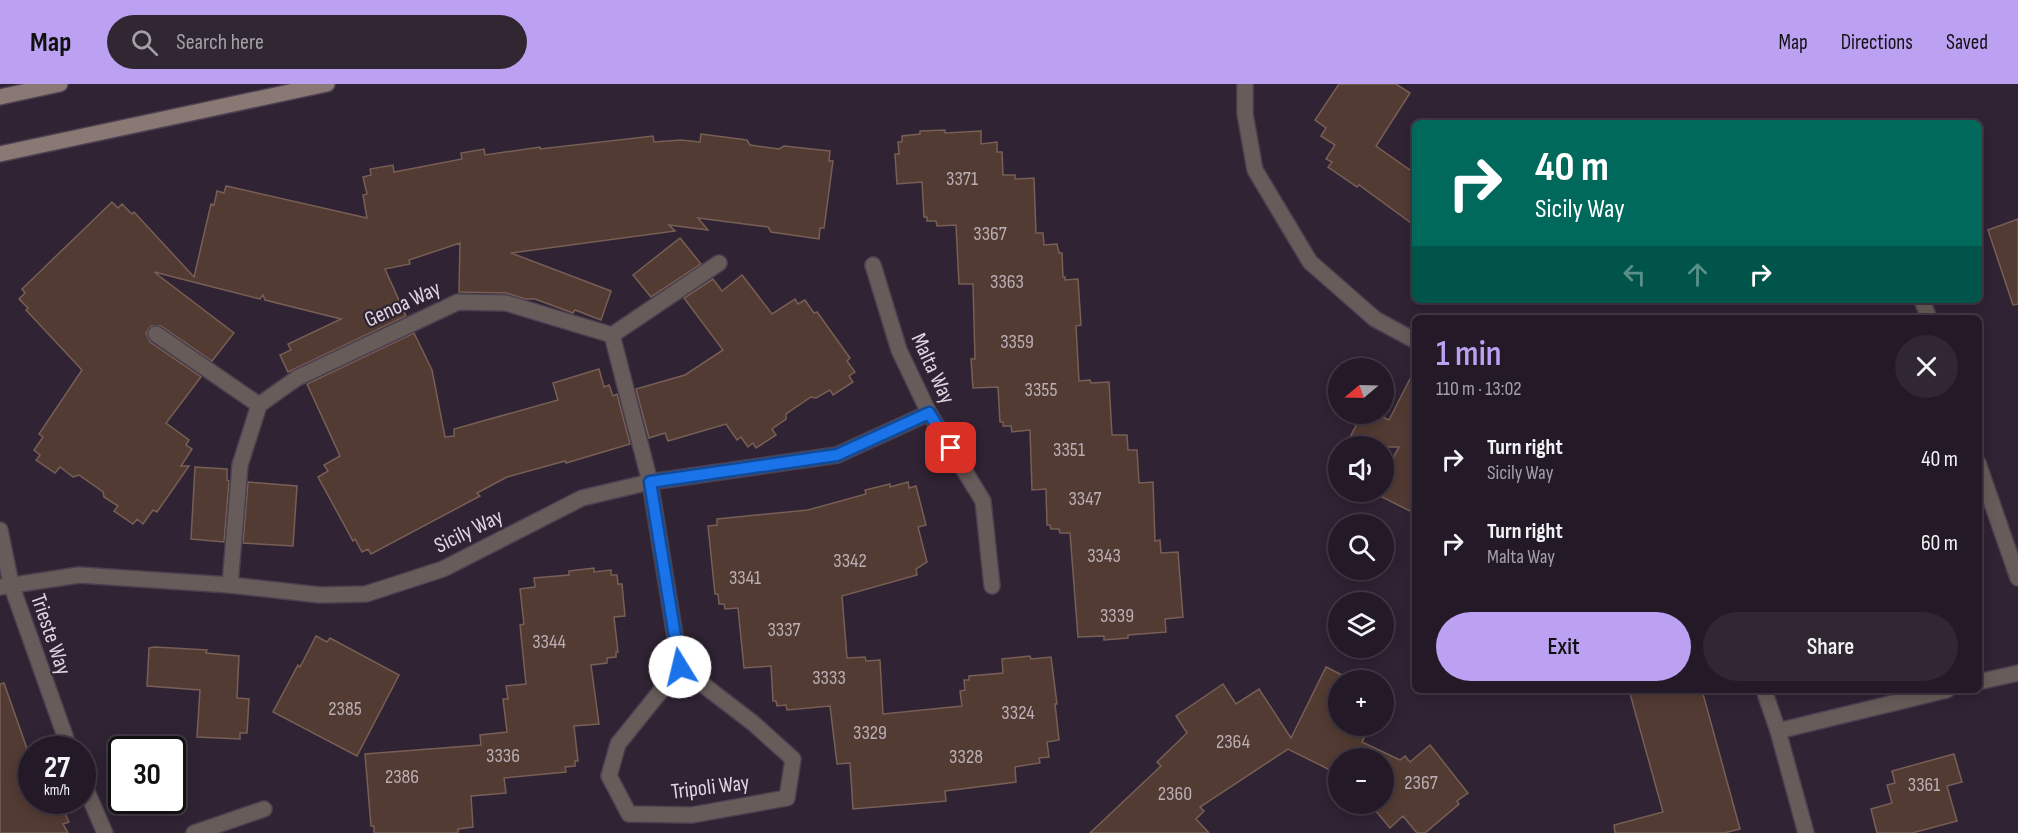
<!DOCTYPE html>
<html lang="en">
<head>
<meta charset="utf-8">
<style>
	:root { --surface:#241a27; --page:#302733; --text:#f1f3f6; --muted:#a3a1a7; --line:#413844; --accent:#bca0f2 }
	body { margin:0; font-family:"Sofia Sans Condensed",sans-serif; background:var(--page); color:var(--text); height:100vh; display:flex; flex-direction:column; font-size:22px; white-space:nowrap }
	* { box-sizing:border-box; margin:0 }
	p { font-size:20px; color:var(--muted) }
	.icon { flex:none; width:33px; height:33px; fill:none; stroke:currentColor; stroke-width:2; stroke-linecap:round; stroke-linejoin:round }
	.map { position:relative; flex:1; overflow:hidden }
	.side { position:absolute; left:1412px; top:231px; width:570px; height:378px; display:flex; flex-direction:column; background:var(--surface); border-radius:9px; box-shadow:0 3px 15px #0003,0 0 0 2px var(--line) }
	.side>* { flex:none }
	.banner { position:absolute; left:1412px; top:36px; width:570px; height:183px; border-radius:9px; box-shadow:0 3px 15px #0003,0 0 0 2px var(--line); background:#00695c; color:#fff; overflow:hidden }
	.needle { width:39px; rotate:251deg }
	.buttons { position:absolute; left:1328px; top:274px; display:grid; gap:12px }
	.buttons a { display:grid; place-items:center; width:66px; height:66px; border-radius:50%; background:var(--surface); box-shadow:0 3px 15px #0003,0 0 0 2px var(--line); font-size:30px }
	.speed { position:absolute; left:18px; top:652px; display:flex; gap:12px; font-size:30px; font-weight:700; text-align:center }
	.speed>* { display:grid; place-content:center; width:78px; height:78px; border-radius:50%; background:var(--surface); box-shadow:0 3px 15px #0003,0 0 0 2px var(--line); line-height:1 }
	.speed small { font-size:15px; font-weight:400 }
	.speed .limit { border:3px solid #111; border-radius:9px; background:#fff; color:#111 }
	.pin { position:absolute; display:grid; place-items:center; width:51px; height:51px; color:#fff; margin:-26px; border-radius:12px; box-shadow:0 3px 9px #0006 }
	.me { position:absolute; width:66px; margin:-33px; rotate:351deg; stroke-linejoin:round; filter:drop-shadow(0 0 4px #0008) }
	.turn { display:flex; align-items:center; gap:21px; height:126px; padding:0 24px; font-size:27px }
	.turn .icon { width:78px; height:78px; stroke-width:2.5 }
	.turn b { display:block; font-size:42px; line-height:51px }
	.lanes { display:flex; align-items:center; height:57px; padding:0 24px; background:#0003; justify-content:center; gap:30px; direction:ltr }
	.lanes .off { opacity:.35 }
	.round { display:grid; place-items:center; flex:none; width:63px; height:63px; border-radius:32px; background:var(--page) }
	.overview { display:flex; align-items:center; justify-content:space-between; height:102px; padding:0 24px }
	h1 { font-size:36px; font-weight:600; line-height:45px; color:var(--accent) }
	.cta { display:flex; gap:12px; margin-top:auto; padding:12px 24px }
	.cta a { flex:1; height:69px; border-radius:36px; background:var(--accent); color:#111; font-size:24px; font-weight:600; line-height:69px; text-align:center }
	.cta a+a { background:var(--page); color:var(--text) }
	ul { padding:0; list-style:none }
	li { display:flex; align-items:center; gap:18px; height:84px; padding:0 24px }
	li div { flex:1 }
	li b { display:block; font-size:22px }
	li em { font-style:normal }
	header { display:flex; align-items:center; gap:36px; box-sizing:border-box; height:84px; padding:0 30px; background:var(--accent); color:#111 }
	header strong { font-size:28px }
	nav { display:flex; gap:33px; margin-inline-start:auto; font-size:21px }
	.search { width:420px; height:54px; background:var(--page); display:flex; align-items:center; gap:15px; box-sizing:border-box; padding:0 21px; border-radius:33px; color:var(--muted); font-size:22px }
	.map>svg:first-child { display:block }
</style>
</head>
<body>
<header>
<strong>Map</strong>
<div class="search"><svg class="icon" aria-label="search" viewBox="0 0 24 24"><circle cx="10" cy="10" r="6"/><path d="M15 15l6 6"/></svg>Search here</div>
<nav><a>Map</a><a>Directions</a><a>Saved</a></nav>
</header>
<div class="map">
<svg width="2018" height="749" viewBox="0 0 2018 749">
	<rect width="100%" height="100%" fill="#302334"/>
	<g fill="#523b32" stroke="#775f55" stroke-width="1.5">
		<polygon points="1339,0 1396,0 1410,9 1376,62 1414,89 1414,141 1359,101 1357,103 1328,83 1332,78 1326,75 1335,61 1321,52 1326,44 1315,36"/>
		<polygon points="945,46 945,49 981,47 981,60 997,58 997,68 1002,68 1003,91 1015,91 1015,95 1034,94 1036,149 1043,149 1044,161 1057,160 1059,169 1062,169 1063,193 1065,193 1065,196 1078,195 1081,241 1076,242 1079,297 1090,296 1091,299 1109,298 1112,351 1127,351 1128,366 1137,366 1139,399 1153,398 1155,457 1160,456 1161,469 1178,468 1183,533 1165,535 1166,548 1128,551 1128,554 1104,556 1104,552 1078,553 1070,449 1060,449 1059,445 1051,445 1050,441 1047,441 1046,405 1032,406 1030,346 1012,348 1011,342 1003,342 1003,338 1000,338 998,303 973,304 971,275 975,275 973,200 959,200 956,141 937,142 936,137 927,137 927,133 924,133 922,98 897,100 895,70 899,70 898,58 902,58 902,52 920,50 920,47"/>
		<polygon points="701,50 747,56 750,61 779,65 784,62 830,67 829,77 833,77 824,144 820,144 819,155 771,148 768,143 698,134 708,146 669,141 675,147 511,169 611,207 601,236 575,226 573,229 535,215 525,215 506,209 459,208 460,159 409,176 410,180 385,185 406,232 288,288 280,271 291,266 288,260 341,235 265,216 263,211 260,215 154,188 234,249 212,277 161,242 151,242 146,249 150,258 201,293 166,339 189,356 186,361 192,365 181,382 189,382 157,428 153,426 143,440 137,435 133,440 114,427 118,422 104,413 103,408 79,391 73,393 60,383 55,389 36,376 40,371 34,366 43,353 39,350 82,286 26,226 28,224 19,215 25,209 22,205 112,118 118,124 122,120 132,130 134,128 194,193 211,120 214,121 217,107 224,109 226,102 367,134 363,111 367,110 363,93 371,91 370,85 393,81 394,88 410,85 462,75 461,69 484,65 485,71 540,63 540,65 653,52 654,58 681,56 700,58"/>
		<polygon points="2018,135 2018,220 2013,221 1988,146"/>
		<polygon points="680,154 701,180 651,213 633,191"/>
		<polygon points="742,191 772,230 795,215 798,220 805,216 814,229 817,228 850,274 847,277 855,288 849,292 853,298 833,311 830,306 816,314 811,313 786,330 786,335 772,345 776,351 756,364 753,359 748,363 741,353 737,356 726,340 668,357 665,349 649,354 636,305 685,291 723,266 684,214 713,195 722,207"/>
		<polygon points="414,249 432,286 445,353 454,352 454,345 558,316 553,299 599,285 604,303 609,301 613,312 617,310 630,360 566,379 565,377 507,393 477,409 480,412 371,470 368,465 362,468 355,455 353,457 318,393 328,387 324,381 340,372 307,300"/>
		<polygon points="1414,287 1414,429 1374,409 1383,408 1383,392 1399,363 1345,363 1362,330 1376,330 1389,336"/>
		<polygon points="195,383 227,385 227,396 229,397 224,458 191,455"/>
		<polygon points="248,398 297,402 293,462 243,459"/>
		<polygon points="908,398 909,404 916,402 926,441 918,443 927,478 916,485 917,491 842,512 847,574 865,573 866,577 880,576 883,630 962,622 960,607 965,606 964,596 969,596 969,592 1003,589 1002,575 1030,572 1031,575 1051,573 1057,620 1055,620 1059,656 1047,658 1049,673 1039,674 1040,679 1015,683 1016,698 945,707 946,717 853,725 850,679 837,680 830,622 787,626 786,621 777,622 776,617 773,617 771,582 744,584 738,524 725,525 724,520 719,520 718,510 715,510 708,442 717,441 717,435 808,426 866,410 865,406 890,400 890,403"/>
		<polygon points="594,484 594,488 611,486 611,491 617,491 618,500 622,500 625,532 614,533 618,568 616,568 616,573 607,574 607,579 591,581 599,640 574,642 578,677 575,677 575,682 565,683 566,688 504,694 506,709 471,712 473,743 458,745 458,749 374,749 374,742 371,742 365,670 481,661 480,651 507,648 503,615 508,615 506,602 526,600 520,541 524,540 520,505 535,503 534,494 569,491 569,487"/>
		<polygon points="316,552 327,558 330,554 399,591 357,672 273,628 298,581 300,583"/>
		<polygon points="155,563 207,566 206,569 239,572 237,614 249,615 247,649 240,649 240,655 197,653 200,606 147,602 149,564"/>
		<polygon points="1326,583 1354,597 1338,597 1338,642 1370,642 1362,658 1400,676 1405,672 1410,678 1430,661 1468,709 1457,717 1459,720 1425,749 1417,749 1403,732 1390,744 1370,720 1383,720 1383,675 1338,675 1338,690 1288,665 1200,723 1204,727 1196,735 1209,749 1090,749 1161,682 1157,678 1187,649 1176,632 1223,600 1236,620 1259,605 1291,654"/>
		<polygon points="4,599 32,679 32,717 59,717 69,738 63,740 68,749 0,749 0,600"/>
		<polygon points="1629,606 1702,606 1740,745 1724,749 1615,749 1614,741 1663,728"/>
		<polygon points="1954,670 1962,698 1947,702 1957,737 1912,749 1877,749 1871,725 1892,719 1887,701 1895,699 1892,687"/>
	</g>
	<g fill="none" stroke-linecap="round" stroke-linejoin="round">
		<g stroke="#4c4050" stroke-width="18">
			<g id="street">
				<polyline points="1245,0 1245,30 1255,86 1310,178 1375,235 1414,256"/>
				<polyline points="873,181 899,266 929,329 983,417 992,502"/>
				<polyline points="1922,216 1929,234"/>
				<polyline points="156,250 259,321"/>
				<polyline points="612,251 719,179"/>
				<polyline points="1978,379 2018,494"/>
				<polyline points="0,446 11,500 70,666"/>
				<polyline points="230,501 240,381 259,321 297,294 458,218 506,219 612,251 650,398 680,583 618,660 609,692 629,730 692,731 787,714 793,675 753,639 680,583"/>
				<polyline points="0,503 79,491 230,501 320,511 366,510 443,485 582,414 650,398 837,371 929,329"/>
				<polyline points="1978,598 2018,589"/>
				<polyline points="1764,606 1778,647 1806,749"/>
				<polyline points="1778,647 1947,606"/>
				<polyline points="82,696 105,749"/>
				<polyline points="194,749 264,725"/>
			</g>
		</g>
		<g stroke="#4c4050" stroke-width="18">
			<g id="secondary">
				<polyline points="0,13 60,0"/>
				<polyline points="0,70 327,0"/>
			</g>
		</g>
		<use href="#street" stroke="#675c59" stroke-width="15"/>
		<use href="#secondary" stroke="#8a7874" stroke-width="15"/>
	</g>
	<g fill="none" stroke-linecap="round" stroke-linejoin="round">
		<g stroke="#114b97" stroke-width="15">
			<polyline id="route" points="680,583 650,398 837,371 929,329 951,364"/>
		</g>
		<use href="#route" stroke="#1a73e8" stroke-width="10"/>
	</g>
	<g text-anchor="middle" stroke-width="4.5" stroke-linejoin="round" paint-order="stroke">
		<g font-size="20" fill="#bbafb5">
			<text x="962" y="101">3371</text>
			<text x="990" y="156">3367</text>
			<text x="1007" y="204">3363</text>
			<text x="1017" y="264">3359</text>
			<text x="1041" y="312">3355</text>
			<text x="1069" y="372">3351</text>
			<text x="1085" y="421">3347</text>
			<text x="1104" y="478">3343</text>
			<text x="850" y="483">3342</text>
			<text x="745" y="500">3341</text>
			<text x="1117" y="538">3339</text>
			<text x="784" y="552">3337</text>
			<text x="549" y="564">3344</text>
			<text x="829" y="600">3333</text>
			<text x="345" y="631">2385</text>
			<text x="1018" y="635">3324</text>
			<text x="870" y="655">3329</text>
			<text x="1233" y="664">2364</text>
			<text x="503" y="678">3336</text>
			<text x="966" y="679">3328</text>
			<text x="402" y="699">2386</text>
			<text x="1421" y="705">2367</text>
			<text x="1924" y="707">3361</text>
			<text x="1175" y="716">2360</text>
		</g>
		<g font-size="22" fill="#ded6e1" stroke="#302334">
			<text transform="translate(402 219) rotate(-25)" y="8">Genoa Way</text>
			<text transform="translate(934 284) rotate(65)" y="8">Malta Way</text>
			<text transform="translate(468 446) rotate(-26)" y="8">Sicily Way</text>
			<text transform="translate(52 550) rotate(71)" y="8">Trieste Way</text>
			<text transform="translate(710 702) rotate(-7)" y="8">Tripoli Way</text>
		</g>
	</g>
</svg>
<div class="buttons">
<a><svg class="needle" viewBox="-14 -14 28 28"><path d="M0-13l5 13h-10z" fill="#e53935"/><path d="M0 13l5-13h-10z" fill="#a3a1a7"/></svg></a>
<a><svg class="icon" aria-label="sound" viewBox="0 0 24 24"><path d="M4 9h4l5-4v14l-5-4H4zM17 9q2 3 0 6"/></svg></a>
<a><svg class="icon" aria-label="search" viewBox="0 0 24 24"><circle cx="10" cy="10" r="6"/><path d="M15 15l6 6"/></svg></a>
<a><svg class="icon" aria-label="layers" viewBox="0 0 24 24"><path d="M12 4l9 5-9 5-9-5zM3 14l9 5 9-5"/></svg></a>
<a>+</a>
<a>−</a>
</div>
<div class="speed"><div>27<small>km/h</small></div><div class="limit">30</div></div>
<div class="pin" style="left:951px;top:364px;background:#d93025"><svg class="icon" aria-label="arrive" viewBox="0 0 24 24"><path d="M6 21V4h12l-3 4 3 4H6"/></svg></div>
<svg class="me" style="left:680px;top:583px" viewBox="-20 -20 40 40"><circle r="19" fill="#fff"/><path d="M0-13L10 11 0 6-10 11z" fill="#1a73e8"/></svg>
<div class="banner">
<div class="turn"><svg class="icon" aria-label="right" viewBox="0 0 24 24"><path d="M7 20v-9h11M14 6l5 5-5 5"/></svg><div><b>40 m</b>Sicily Way</div></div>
<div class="lanes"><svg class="icon off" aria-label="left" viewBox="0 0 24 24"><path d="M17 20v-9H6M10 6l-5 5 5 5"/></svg><svg class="icon off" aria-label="ahead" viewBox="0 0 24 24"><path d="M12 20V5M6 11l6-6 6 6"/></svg><svg class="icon" aria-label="right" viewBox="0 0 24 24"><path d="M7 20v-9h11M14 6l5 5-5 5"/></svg></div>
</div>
<section class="side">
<div class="overview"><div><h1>1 min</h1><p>110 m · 13:02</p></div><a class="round"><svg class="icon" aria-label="close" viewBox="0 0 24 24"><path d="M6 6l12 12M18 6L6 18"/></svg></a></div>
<ul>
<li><svg class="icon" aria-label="right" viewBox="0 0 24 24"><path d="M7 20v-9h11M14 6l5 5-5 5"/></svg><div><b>Turn right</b><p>Sicily Way</p></div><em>40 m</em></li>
<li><svg class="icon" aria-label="right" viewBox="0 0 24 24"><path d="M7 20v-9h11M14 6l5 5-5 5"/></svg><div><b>Turn right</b><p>Malta Way</p></div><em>60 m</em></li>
</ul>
<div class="cta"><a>Exit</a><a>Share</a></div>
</section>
</div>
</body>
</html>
